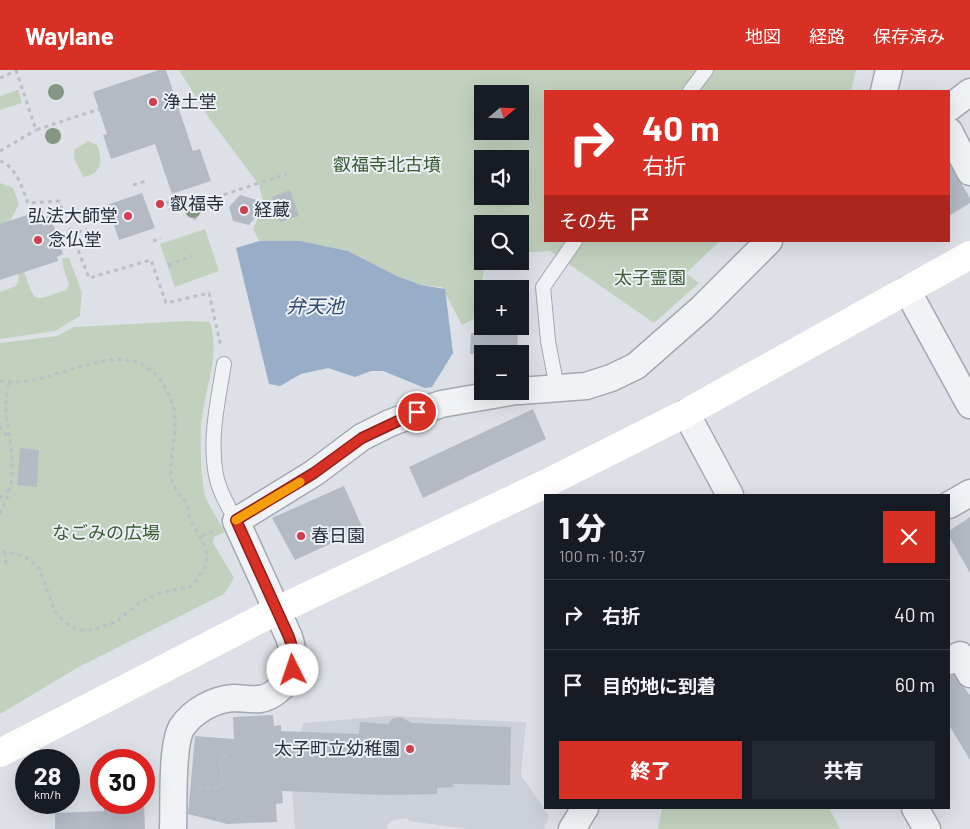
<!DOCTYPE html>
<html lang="ja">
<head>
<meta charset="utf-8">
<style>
	:root { --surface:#171b24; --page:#242831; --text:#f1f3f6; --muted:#9ea1a6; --line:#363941; --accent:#d93025 }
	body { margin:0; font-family:Barlow,"Noto Sans JP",sans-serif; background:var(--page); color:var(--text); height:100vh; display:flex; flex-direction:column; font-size:19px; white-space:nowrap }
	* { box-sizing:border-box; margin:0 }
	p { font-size:16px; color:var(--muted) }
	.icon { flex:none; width:28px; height:28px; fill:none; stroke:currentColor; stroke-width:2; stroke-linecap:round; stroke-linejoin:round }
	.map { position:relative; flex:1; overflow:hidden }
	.side { position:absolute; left:544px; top:424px; width:406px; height:315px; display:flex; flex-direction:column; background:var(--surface); border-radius:0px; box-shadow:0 5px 20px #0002 }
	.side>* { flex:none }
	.hud { position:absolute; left:544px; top:20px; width:406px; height:152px; border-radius:0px; box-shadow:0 5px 20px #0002; background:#d93025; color:#fff; overflow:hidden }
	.needle { width:32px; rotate:71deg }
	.fabs { position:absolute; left:474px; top:15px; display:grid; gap:10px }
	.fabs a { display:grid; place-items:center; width:55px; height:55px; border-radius:0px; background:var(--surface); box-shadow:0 5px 20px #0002; font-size:25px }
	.speed { position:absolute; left:15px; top:679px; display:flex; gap:10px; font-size:25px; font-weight:700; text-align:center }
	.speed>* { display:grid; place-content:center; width:65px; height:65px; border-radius:50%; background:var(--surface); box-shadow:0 5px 20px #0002; line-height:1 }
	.speed small { font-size:12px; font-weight:400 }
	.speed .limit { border:8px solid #d22; background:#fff; color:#111 }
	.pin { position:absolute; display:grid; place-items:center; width:42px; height:42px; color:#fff; margin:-21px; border:2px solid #fff; border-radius:50%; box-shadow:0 1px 5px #0007 }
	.me { position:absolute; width:55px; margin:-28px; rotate:356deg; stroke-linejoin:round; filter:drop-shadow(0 0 4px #0008) }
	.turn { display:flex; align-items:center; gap:18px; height:105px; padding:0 15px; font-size:22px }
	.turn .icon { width:65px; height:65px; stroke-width:2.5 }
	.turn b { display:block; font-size:35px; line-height:42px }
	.then { display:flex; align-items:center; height:48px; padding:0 15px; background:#0003; gap:10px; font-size:19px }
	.round { display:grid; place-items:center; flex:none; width:52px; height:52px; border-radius:0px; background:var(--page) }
	.summary { display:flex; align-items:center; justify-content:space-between; height:85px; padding:0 15px }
	h1 { font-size:30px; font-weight:800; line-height:38px }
	.action { display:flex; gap:10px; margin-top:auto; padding:10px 15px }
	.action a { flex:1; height:58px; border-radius:0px; background:var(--accent); color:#fff; font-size:20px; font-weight:800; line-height:58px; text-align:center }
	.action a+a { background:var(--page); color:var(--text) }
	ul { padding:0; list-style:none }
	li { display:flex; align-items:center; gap:15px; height:70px; padding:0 15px; border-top:1px solid var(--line) }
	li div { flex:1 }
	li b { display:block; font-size:19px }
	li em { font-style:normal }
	header { display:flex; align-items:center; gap:30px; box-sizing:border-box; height:70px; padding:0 25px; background:var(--accent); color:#fff }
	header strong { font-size:24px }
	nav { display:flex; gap:28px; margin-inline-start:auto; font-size:18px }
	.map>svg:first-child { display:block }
</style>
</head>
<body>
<header>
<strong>Waylane</strong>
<nav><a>地図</a><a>経路</a><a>保存済み</a></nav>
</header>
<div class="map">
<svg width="970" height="759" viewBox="0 0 970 759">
	<rect width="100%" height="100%" fill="#dde1e7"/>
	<polygon fill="#cbd0d9" points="390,646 526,652 521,705 549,746 544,759 467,759 409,751 408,748 394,750 389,753 386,759 295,759 291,704 303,653"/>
	<g fill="#c2d1be" fill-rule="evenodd">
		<path d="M179,0H856L851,21H545V171H720L686,203L699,213L654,253L550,181L520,183V154H482V191H497L485,196L479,226L482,245L462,255L442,217L421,215L397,206L348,181L300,171H259L253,159L264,136L259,115L209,48ZM482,24H520V61H482ZM482,89H520V126H482Z"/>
		<polygon points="18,20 22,33 0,40 0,26"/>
		<path d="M88,71L97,75C103,91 102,104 83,107L74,88V80Z"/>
		<path d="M0,113L13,118L19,134L9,153V159L31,221L35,227L42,228L66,220L69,216C68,207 61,197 63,188H69L82,223L80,246L55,261L0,269V222L16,216C26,198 5,174 0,157C0,144 0,126 0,113Z"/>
		<polygon points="205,159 219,201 175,217 160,174"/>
		<path d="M187,251L210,252C221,287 204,320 201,355C200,370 201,415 206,428C211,440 219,451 225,462L214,467L213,473L234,508L224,524L77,598L0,644V273L57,266L74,257Z"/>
		<polygon points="662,738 829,738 840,759 658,759"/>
	</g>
	<polygon fill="#97adc8" points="259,171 300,171 348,181 397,206 421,215 445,219 453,283 432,317 425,318 383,301 371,301 355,307 328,298 301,304 280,316 269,314 236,178"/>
	<g fill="#b4bac4">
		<polygon points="159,0 166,0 193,81 200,79 211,111 172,124 155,74 111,89 103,65 107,64 93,22"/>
		<polygon points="949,93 970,128 970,133 949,146"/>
		<polygon points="290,120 299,146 280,152 272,127"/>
		<polygon points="142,123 155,158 119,170 107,135"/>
		<polygon points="240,125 267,133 249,155 233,151 229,137"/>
		<polygon points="42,140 45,147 50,145 63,184 57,187 58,191 0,210 0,154"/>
		<polygon points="518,262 517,284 470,284 471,263"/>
		<polygon points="533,339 546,369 423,428 409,397"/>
		<polygon points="20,378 39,380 37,417 17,415"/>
		<polygon points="344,416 363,459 295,490 272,448"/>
		<polygon points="970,447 970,503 949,466 949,461"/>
		<polygon points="954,605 970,625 970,690 949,655 949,606"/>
		<polygon points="273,645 274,656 281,655 281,661 359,664 360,652 388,654 392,649 400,647 412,653 511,657 510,715 453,714 454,717 437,718 437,724 385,725 282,721 283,733 276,734 277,752 227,754 188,744 195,666 234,669 233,647"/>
		<polygon points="104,732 144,732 145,759 55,759 55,743 104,741"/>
	</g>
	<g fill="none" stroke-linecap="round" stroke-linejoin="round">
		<g stroke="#a2a8b1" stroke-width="16">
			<g id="lane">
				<polyline points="690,21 706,0"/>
				<path d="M224,294C218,330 209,369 216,405C219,421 228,436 236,451"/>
				<polyline points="557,318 548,271 543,217 575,171"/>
			</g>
		</g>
		<g stroke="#a2a8b1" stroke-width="29">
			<g id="street">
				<polyline points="884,21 889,0"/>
				<polyline points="949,38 970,22"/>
				<polyline points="949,61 970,102"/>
				<polyline points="907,220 970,335"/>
				<polyline points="520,321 586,316 611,308 636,296 702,238 769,171"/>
				<polyline points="686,343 730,425"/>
				<polyline points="949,435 970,423"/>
				<polyline points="949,591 960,585 970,604"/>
				<polyline points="915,738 927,759"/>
				<path d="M173,759C174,736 171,674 182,657C193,641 214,629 234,628C242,628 252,630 260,629C267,628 272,625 277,621C296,605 296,589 289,567L236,451L314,403L362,367L390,353L441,334L516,321"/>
				<polyline points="572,759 585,738"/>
			</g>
		</g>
		<g stroke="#bbbfc6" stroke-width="3" stroke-dasharray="4 4" stroke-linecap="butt">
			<polyline points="16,0 36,60 99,39"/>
			<polyline points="0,8 17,0"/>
			<polyline points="0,81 36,60"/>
			<path d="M0,91C16,96 22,118 28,133L59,131L89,208L151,190L166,233L209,223L221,277"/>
			<polyline points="133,115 146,111"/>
			<polyline points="167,131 171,140"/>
			<polyline points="201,132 287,104"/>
			<polyline points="193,149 199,147"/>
			<polyline points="78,162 87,159"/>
			<polyline points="153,171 161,168"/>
			<polyline points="168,195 192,186"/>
			<path d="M0,311C60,322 140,242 173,335C181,360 165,397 173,414C176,421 182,427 186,433C189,439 188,446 191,451C198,464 212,480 205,497C202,503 196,510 192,516L160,523L140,532L116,552L92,560H79L67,554L55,542L39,498L24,486L0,481"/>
			<polyline points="0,356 9,369"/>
			<polyline points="0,428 8,420"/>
			<path d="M0,444C20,405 11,383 6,344C5,334 7,323 9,313"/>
			<polyline points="202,466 213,461"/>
			<polyline points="5,482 6,494"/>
			<polyline points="198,717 222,717 221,686 230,686"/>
		</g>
		<use href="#lane" stroke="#f0f2f6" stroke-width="14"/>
		<use href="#street" stroke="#f0f2f6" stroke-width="26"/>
		<polyline stroke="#fff" stroke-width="28" points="0,683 278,540 545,414 686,343 970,185"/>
	</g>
	<g fill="#839784">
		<circle cx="56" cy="22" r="8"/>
		<circle cx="53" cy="66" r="8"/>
		<circle cx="193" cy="140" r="8"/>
	</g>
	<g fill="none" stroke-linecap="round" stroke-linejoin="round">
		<g stroke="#8d1f18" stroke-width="12">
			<polyline id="route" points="293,600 294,583 289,567 236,450 314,403 362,368 417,342"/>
		</g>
		<use href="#route" stroke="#d93025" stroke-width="9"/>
		<polyline stroke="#f59e0b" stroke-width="9" points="236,450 300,412"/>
	</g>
	<g fill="#d03f4e" stroke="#ecf0f5" stroke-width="2">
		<circle cx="153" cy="32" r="5"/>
		<circle cx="160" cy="134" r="5"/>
		<circle cx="244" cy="140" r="5"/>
		<circle cx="128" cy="146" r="5"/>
		<circle cx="38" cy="170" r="5"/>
		<circle cx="301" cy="466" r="5"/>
		<circle cx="410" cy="679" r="5"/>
	</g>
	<g text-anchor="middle" stroke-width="4" stroke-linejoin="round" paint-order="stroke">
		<g font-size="18" fill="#262e3e" stroke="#ecf0f5" text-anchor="start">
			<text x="163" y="38">浄土堂</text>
			<text x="170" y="140">叡福寺</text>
			<text x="254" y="146">経蔵</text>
			<text x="118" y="152" text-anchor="end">弘法大師堂</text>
			<text x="48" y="176">念仏堂</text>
			<text x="311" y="472">春日園</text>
			<text x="400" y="685" text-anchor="end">太子町立幼稚園</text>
		</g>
		<g font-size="18" fill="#395a33" stroke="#ecf0f5">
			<text x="387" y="101">叡福寺北古墳</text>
			<text x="650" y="214">太子霊園</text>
			<text x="106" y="469">なごみの広場</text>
		</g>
		<g font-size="19" font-style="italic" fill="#304b72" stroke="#ecf0f5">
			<text x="315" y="243">弁天池</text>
		</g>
	</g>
</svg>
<div class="fabs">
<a><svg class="needle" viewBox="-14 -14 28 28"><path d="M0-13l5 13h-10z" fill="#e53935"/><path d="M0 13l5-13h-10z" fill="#9ea1a6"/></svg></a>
<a><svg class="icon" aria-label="sound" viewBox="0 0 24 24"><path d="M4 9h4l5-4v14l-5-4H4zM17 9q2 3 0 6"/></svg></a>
<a><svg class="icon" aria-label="search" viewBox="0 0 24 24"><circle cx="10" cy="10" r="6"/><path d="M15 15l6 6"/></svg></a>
<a>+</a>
<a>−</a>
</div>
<div class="speed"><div>28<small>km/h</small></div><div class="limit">30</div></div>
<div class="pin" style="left:417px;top:342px;background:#d93025"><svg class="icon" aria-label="arrive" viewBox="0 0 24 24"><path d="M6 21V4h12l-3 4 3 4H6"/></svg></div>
<svg class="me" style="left:293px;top:600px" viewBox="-20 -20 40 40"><circle r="19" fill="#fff"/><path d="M0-13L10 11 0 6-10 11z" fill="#d93025"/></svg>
<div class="hud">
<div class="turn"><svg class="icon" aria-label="right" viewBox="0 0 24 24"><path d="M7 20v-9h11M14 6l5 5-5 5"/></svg><div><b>40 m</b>右折</div></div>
<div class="then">その先<svg class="icon" aria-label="arrive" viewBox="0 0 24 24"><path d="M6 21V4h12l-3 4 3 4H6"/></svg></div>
</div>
<section class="side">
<div class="summary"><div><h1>1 分</h1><p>100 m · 10:37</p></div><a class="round" style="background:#d93025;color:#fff"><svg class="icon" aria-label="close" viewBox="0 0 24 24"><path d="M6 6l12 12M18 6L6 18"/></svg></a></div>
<ul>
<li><svg class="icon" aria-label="right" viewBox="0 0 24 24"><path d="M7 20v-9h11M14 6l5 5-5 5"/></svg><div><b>右折</b></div><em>40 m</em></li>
<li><svg class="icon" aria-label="arrive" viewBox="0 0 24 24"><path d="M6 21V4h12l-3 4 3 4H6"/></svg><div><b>目的地に到着</b></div><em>60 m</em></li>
</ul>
<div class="action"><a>終了</a><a>共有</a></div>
</section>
</div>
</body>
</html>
